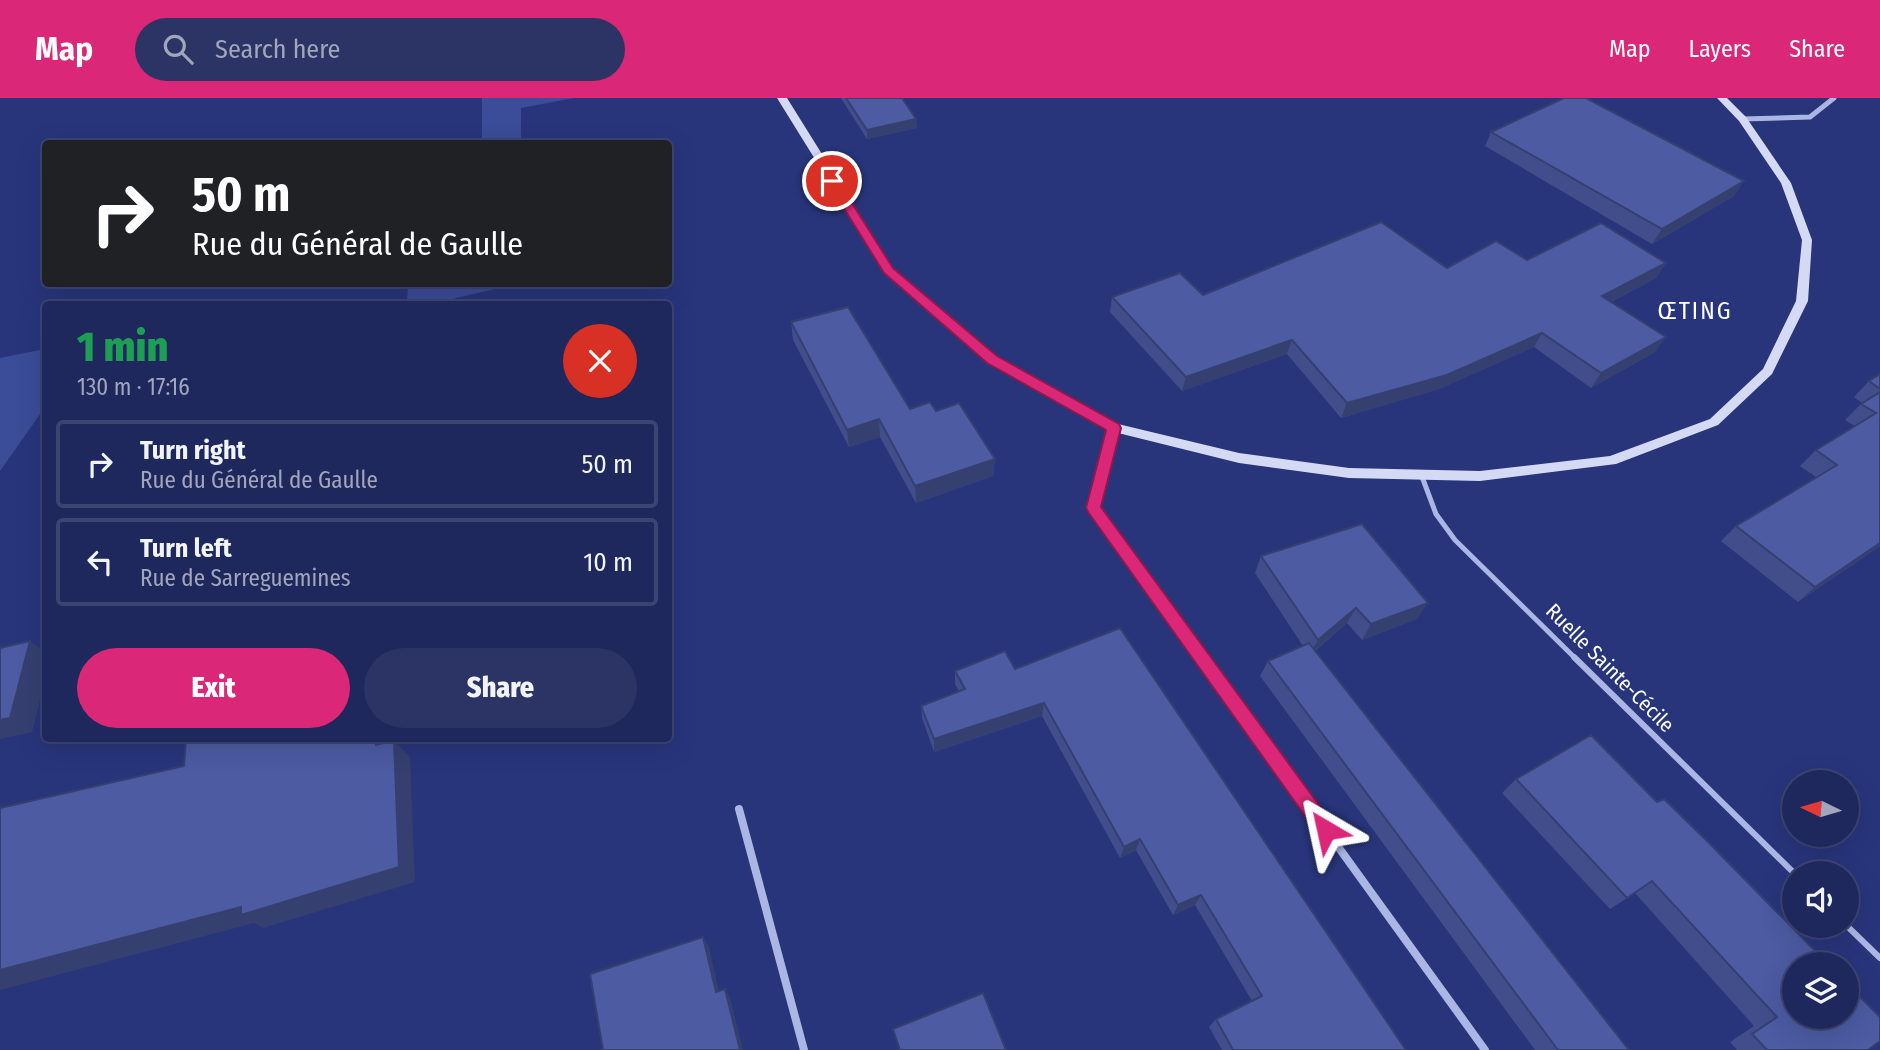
<!DOCTYPE html>
<html lang="en">
<head>
<meta charset="utf-8">
<style>
	:root { --surface:#1e285c; --page:#2b3465; --text:#f1f3f6; --muted:#a1a6bb; --line:#3c4472; --accent:#db2777 }
	body { margin:0; font-family:"Fira Sans Condensed",sans-serif; background:var(--page); color:var(--text); height:100vh; display:flex; flex-direction:column; font-size:26px; white-space:nowrap }
	* { box-sizing:border-box; margin:0 }
	p { font-size:23px; color:var(--muted) }
	.icon { flex:none; width:38px; height:38px; fill:none; stroke:currentColor; stroke-width:2; stroke-linecap:round; stroke-linejoin:round }
	.map { position:relative; flex:1; overflow:hidden }
	.panel { position:absolute; left:42px; top:203px; width:630px; height:441px; display:flex; flex-direction:column; background:var(--surface); border-radius:7px; box-shadow:0 7px 28px #0002,0 0 0 2px var(--line) }
	.panel>* { flex:none }
	.banner { position:absolute; left:42px; top:42px; width:630px; height:147px; border-radius:7px; box-shadow:0 7px 28px #0002,0 0 0 2px var(--line); background:#202124; color:#fff; overflow:hidden }
	.needle { width:46px; rotate:275deg }
	.controls { position:absolute; left:1782px; top:672px; display:grid; gap:14px }
	.controls a { display:grid; place-items:center; width:77px; height:77px; border-radius:50%; background:var(--surface); box-shadow:0 7px 28px #0002,0 0 0 2px var(--line); font-size:35px }
	.pin { position:absolute; display:grid; place-items:center; width:60px; height:60px; color:#fff; margin:-30px; border:4px solid #fff; border-radius:50%; box-shadow:0 2px 7px #0007 }
	.me { position:absolute; width:77px; margin:-38px; rotate:324deg; stroke-linejoin:round; filter:drop-shadow(0 0 5px #0008) }
	.turn { display:flex; align-items:center; gap:24px; height:147px; padding:0 35px; font-size:32px }
	.turn .icon { width:91px; height:91px; stroke-width:2.5 }
	.turn b { display:block; font-size:49px; line-height:60px }
	.round { display:grid; place-items:center; flex:none; width:74px; height:74px; border-radius:37px; background:var(--page) }
	.summary { display:flex; align-items:center; justify-content:space-between; height:119px; padding:0 35px }
	h1 { font-size:42px; font-weight:800; line-height:52px; color:#1e9e55 }
	.cta { display:flex; gap:14px; margin-top:auto; padding:14px 35px }
	.cta a { flex:1; height:80px; border-radius:42px; background:var(--accent); color:#fff; font-size:28px; font-weight:800; line-height:80px; text-align:center }
	.cta a+a { background:var(--page); color:var(--text) }
	ul { padding:0; list-style:none }
	li { display:flex; align-items:center; gap:21px; height:88px; margin:0 14px 10px; padding:0 21px; border:4px solid var(--line); border-radius:7px }
	li div { flex:1 }
	li b { display:block; font-size:26px }
	li em { font-style:normal }
	header { display:flex; align-items:center; gap:42px; box-sizing:border-box; height:98px; padding:0 35px; background:var(--accent); color:#fff }
	header strong { font-size:33px }
	nav { display:flex; gap:38px; margin-inline-start:auto; font-size:24px }
	.search { width:490px; height:63px; background:var(--page); display:flex; align-items:center; gap:18px; box-sizing:border-box; padding:0 24px; border-radius:38px; color:var(--muted); font-size:26px }
	.map>svg:first-child { display:block }
</style>
</head>
<body>
<header>
<strong>Map</strong>
<div class="search"><svg class="icon" aria-label="search" viewBox="0 0 24 24"><circle cx="10" cy="10" r="6"/><path d="M15 15l6 6"/></svg>Search here</div>
<nav><a>Map</a><a>Layers</a><a>Share</a></nav>
</header>
<div class="map">
<svg width="1880" height="952" viewBox="0 0 1880 952">
	<rect width="100%" height="100%" fill="#28357b"/>
	<g fill="#3b4c98">
		<polygon points="482,0 574,0 521,10 521,45 482,46"/>
		<polygon points="408,186 515,186 431,206 407,206"/>
		<polygon points="45,251 45,309 0,373 0,260"/>
	</g>
	<g fill="none" stroke-linecap="round" stroke-linejoin="round">
		<polyline stroke="#acb6e4" stroke-width="5" points="1421,376 1436,416 1455,442 1576,561"/>
		<g stroke="#acb6e4" stroke-width="6">
			<polyline points="1574,559 1794,775"/>
			<polyline points="1846,827 1880,860"/>
		</g>
		<polyline stroke="#acb6e4" stroke-width="5" points="1743,21 1810,19 1834,0"/>
		<polyline stroke="#acb6e4" stroke-width="7" points="1114,330 1093,410 1202,561"/>
		<g stroke="#acb6e4" stroke-width="8">
			<polyline points="1201,559 1485,952"/>
			<polyline points="739,711 804,952"/>
		</g>
		<polygon fill="#d5daf4" fill-rule="evenodd" points="777,0 787,0 893,170 996,258 1118,326 1239,355 1349,370 1480,373 1610,358 1710,321 1763,271 1796,203 1802,142 1781,85 1739,23 1717,0 1727,0 1746,19 1791,85 1812,142 1808,203 1772,276 1718,327 1616,366 1480,383 1349,380 1239,365 1110,333 988,264 885,174"/>
	</g>
	<g fill="#414e8b">
		<polygon points="841,0 902,0 916,21 917,30 867,41"/>
		<polygon points="1491,34 1734,98 1652,146 1485,48"/>
		<polygon points="1527,162 1666,165 1656,180 1611,204 1655,254 1591,290 1534,249 1439,291 1341,320 1287,256 1182,293 1110,214 1112,199 1203,197 1447,170"/>
		<polygon points="791,224 910,311 936,313 995,361 993,378 916,405 880,339 849,349 793,242"/>
		<polygon points="1880,276 1880,448 1798,504 1721,443 1736,428 1816,379 1800,368 1816,352 1855,328 1845,322 1862,305 1854,299 1869,283"/>
		<polygon points="1261,458 1417,521 1362,542 1347,525 1315,553 1629,952 1535,952 1260,578 1268,563 1303,548 1255,475"/>
		<polygon points="1015,571 1406,952 1222,952 1209,929 1216,921 1252,903 1195,807 1173,817 1136,752 1120,760 1042,618 934,654 922,620 921,608 959,593 955,586 955,573"/>
		<polygon points="1591,637 1868,952 1737,952 1730,944 1754,928 1635,795 1610,811 1502,695 1516,681"/>
	</g>
	<g fill="#354071">
		<polygon points="916,21 917,30 867,41 867,32"/>
		<polygon points="1744,83 1734,98 1652,146 1662,131"/>
		<polygon points="1666,165 1656,180 1593,213 1602,198"/>
		<polygon points="1542,235 1534,249 1439,291 1341,320 1347,305"/>
		<polygon points="1666,239 1655,254 1591,290 1601,275"/>
		<polygon points="1292,242 1287,256 1182,293 1186,279"/>
		<polygon points="879,321 880,339 849,349 847,332"/>
		<polygon points="995,361 993,378 916,405 915,388"/>
		<polygon points="1880,445 1880,448 1798,504 1815,489"/>
		<polygon points="1428,505 1417,521 1362,542 1371,526"/>
		<polygon points="1356,510 1347,525 1309,557 1318,542"/>
		<polygon points="30,543 46,555 46,579 32,634 0,641 0,622"/>
		<polygon points="1044,605 1042,618 934,654 934,641"/>
		<polygon points="376,640 391,640 392,664 376,647"/>
		<polygon points="394,642 410,659 415,784 263,830 254,825 0,892 0,872"/>
		<polygon points="1140,741 1136,752 1120,760 1124,749"/>
		<polygon points="1201,797 1195,807 1173,817 1178,807"/>
		<polygon points="703,839 709,849 721,902 716,894"/>
		<polygon points="725,891 730,899 743,952 740,952"/>
	</g>
	<g fill="#4c5ba2" stroke="#354071" stroke-width="2">
		<polygon points="846,0 902,0 916,21 867,32"/>
		<polygon points="1564,0 1586,0 1744,83 1662,131 1491,34"/>
		<polygon points="1381,124 1447,170 1496,143 1527,162 1601,125 1666,165 1602,198 1666,239 1601,275 1542,235 1447,277 1347,305 1292,242 1186,279 1112,199 1180,175 1203,197"/>
		<polygon points="848,209 910,311 930,304 936,313 959,305 995,361 915,388 879,321 847,332 791,224"/>
		<polygon points="1880,276 1880,291 1869,283"/>
		<polygon points="1880,294 1880,445 1815,489 1736,428 1837,367 1816,352 1876,315 1861,306"/>
		<polygon points="1362,426 1428,505 1371,526 1356,510 1318,542 1261,458"/>
		<polygon points="1120,530 1406,952 1233,952 1216,921 1262,898 1201,797 1178,807 1140,741 1124,749 1044,605 934,641 921,608 965,591 955,573 1005,553 1015,571"/>
		<polygon points="30,543 10,620 0,622 0,550"/>
		<polygon points="1309,545 1629,952 1558,952 1268,563"/>
		<polygon points="1591,637 1657,704 1664,701 1706,742 1828,866 1794,866 1794,919 1846,919 1846,885 1880,919 1880,943 1868,952 1767,952 1752,936 1777,919 1652,783 1627,800 1516,681"/>
		<polygon points="186,640 376,640 376,647 394,642 399,769 241,817 241,809 0,872 0,710 184,668"/>
		<polygon points="703,839 716,894 725,891 740,952 603,952 590,876"/>
		<polygon points="983,895 1006,952 900,952 893,931"/>
	</g>
	<polygon fill="#db2777" stroke="#8e194d" stroke-width="2" points="832,79 838,83 893,170 997,258 1119,326 1121,330 1101,409 1333,726 1336,732 1333,739 1326,741 1320,739 1088,414 1086,410 1106,332 987,265 884,175 827,83"/>
	<g text-anchor="middle" stroke-width="6" stroke-linejoin="round" paint-order="stroke">
		<g font-size="21" fill="#fff" stroke="#28357b">
			<text transform="translate(1610 570) rotate(45)" y="7">Ruelle Sainte-Cécile</text>
		</g>
		<g font-size="24" letter-spacing="2" fill="#fff" stroke="#28357b">
			<text x="1695" y="221">ŒTING</text>
		</g>
	</g>
</svg>
<div class="controls">
<a><svg class="needle" viewBox="-14 -14 28 28"><path d="M0-13l5 13h-10z" fill="#e53935"/><path d="M0 13l5-13h-10z" fill="#a1a6bb"/></svg></a>
<a><svg class="icon" aria-label="sound" viewBox="0 0 24 24"><path d="M4 9h4l5-4v14l-5-4H4zM17 9q2 3 0 6"/></svg></a>
<a><svg class="icon" aria-label="layers" viewBox="0 0 24 24"><path d="M12 4l9 5-9 5-9-5zM3 14l9 5 9-5"/></svg></a>
</div>
<div class="pin" style="left:832px;top:83px;background:#d93025"><svg class="icon" aria-label="arrive" viewBox="0 0 24 24"><path d="M6 21V4h12l-3 4 3 4H6"/></svg></div>
<svg class="me" style="left:1326px;top:732px" viewBox="-20 -20 40 40"><path d="M0-17L14 15 0 8-14 15z" fill="#db2777" stroke="#fff" stroke-width="4"/></svg>
<div class="banner">
<div class="turn"><svg class="icon" aria-label="right" viewBox="0 0 24 24"><path d="M7 20v-9h11M14 6l5 5-5 5"/></svg><div><b>50 m</b>Rue du Général de Gaulle</div></div>
</div>
<section class="panel">
<div class="summary"><div><h1>1 min</h1><p>130 m · 17:16</p></div><a class="round" style="background:#d93025;color:#fff"><svg class="icon" aria-label="close" viewBox="0 0 24 24"><path d="M6 6l12 12M18 6L6 18"/></svg></a></div>
<ul>
<li><svg class="icon" aria-label="right" viewBox="0 0 24 24"><path d="M7 20v-9h11M14 6l5 5-5 5"/></svg><div><b>Turn right</b><p>Rue du Général de Gaulle</p></div><em>50 m</em></li>
<li><svg class="icon" aria-label="left" viewBox="0 0 24 24"><path d="M17 20v-9H6M10 6l-5 5 5 5"/></svg><div><b>Turn left</b><p>Rue de Sarreguemines</p></div><em>10 m</em></li>
</ul>
<div class="cta"><a>Exit</a><a>Share</a></div>
</section>
</div>
</body>
</html>
